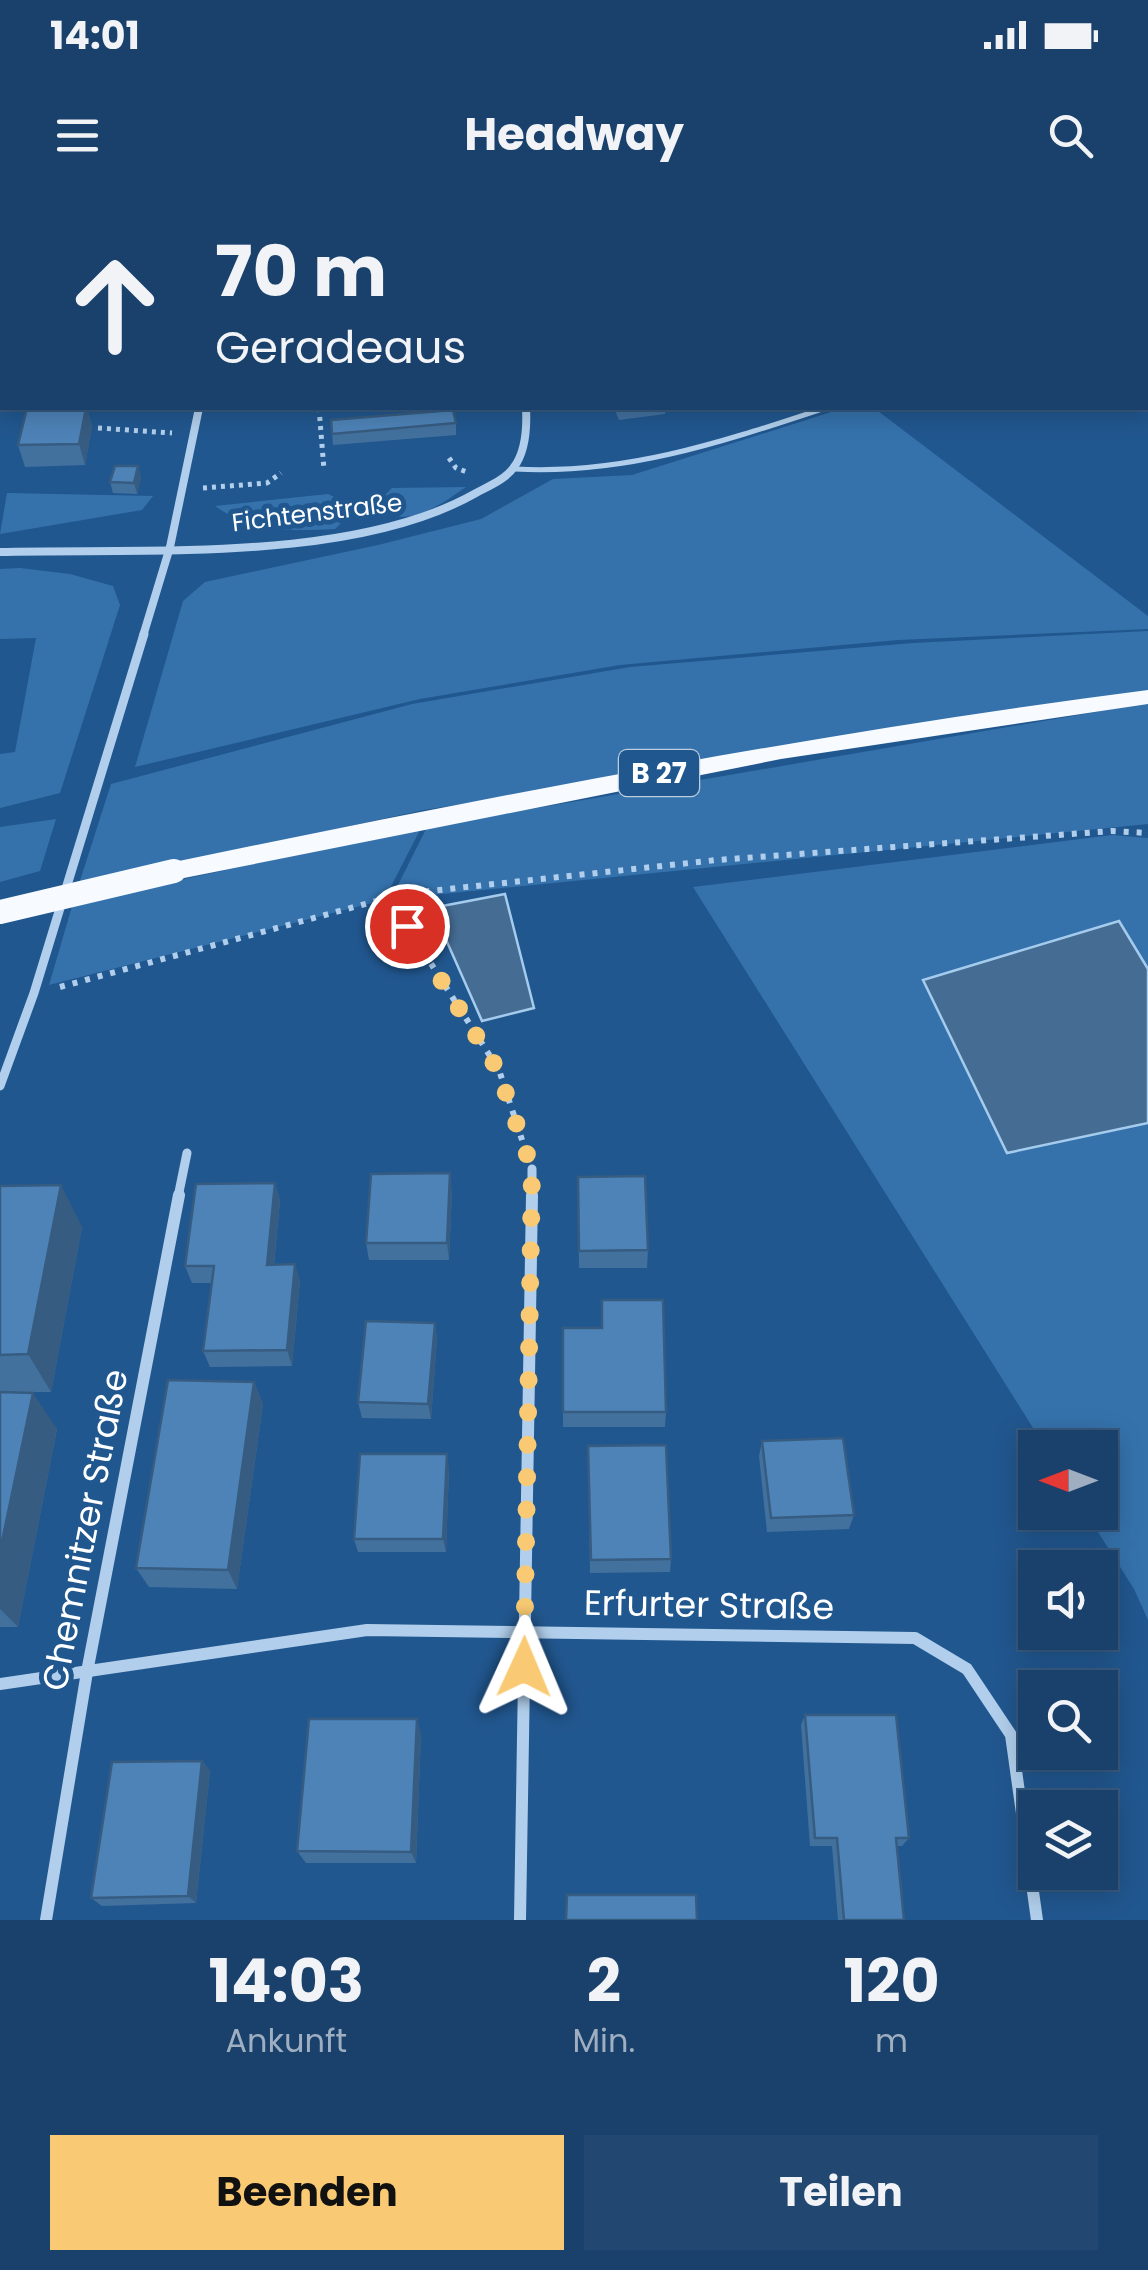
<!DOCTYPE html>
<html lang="de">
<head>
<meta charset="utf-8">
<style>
	:root { --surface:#19416b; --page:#224871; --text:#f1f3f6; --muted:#9fafc1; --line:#375a7e; --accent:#f9ca73 }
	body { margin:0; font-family:Poppins,sans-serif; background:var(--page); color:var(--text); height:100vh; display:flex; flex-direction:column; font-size:38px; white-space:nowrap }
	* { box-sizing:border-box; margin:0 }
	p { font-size:32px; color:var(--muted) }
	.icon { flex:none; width:55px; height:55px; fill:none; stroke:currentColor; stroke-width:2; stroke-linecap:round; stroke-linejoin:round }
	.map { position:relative; height:1720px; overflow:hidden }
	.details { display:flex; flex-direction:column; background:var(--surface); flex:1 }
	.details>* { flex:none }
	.guide { position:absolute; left:0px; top:0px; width:1150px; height:210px; box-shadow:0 5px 25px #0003,0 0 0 2px var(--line); background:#19416b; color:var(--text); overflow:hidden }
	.needle { width:65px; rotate:270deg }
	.fabs { position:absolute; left:1018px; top:1230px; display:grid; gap:20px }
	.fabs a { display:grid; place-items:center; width:100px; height:100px; border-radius:0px; background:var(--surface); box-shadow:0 5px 25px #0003,0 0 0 2px var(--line); font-size:50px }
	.pin { position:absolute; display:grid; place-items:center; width:85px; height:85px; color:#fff; margin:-42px; border:5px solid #fff; border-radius:50%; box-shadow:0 2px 10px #0007 }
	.me { position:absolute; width:110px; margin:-55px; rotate:1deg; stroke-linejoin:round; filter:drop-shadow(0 0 8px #0008) }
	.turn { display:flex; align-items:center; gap:35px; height:210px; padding:0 50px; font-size:45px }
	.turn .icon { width:130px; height:130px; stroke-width:2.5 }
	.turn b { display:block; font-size:70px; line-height:85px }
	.eta { display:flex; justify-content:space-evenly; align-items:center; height:170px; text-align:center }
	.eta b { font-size:60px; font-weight:700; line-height:70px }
	.button { display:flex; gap:20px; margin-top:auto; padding:20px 50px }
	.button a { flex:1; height:115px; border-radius:0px; background:var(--accent); color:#111; font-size:40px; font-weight:700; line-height:115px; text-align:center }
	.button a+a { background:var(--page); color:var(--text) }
	.status { display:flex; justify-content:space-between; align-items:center; height:70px; padding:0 50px; background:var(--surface); direction:ltr }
	.status svg { height:28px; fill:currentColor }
	header { display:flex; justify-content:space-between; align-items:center; height:130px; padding:0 50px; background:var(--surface); font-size:45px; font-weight:700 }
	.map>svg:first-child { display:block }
</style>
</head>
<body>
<div class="status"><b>14:01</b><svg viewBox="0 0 49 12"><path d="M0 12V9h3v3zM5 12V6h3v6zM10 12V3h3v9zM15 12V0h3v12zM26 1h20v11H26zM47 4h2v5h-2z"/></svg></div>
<header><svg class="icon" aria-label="menu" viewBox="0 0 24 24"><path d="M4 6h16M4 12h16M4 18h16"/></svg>Headway<svg class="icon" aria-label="search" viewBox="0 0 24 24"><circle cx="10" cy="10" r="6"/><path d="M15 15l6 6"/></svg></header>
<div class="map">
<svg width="1148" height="1720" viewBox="0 0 1148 1720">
	<rect width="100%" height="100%" fill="#21578f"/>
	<g fill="#3572ac">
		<polygon points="844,208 874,208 1148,416 1148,429 898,440 620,465 420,499 135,567 183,401 205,382 378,345 481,319 553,279 632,275"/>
		<path d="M466,287C444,302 413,326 387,313L385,295L392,288Z"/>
		<polygon points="7,293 153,296 142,310 0,334"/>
		<path d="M328,294L345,302V319L335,329C289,331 253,333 215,306Z"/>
		<polygon points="20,368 70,374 113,386 120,405 60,593 0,608 0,554 15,552 36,438 0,439 0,369"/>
		<polygon points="1148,431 1148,495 424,610 79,684 111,584 412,504 630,467 913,443"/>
		<polygon points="1148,503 1148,624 391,699 427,627"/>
		<polygon points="56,619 40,671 0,682 0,627"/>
		<polygon points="421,628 384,700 49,785 73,703"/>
		<polygon points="1112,635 1148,638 1148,1420 1134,1389 1086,1313 1100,1312 1100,1248 1045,1247 693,687"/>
	</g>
	<g fill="#456c93" stroke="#a5cbed" stroke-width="2.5">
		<polygon points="505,694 534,808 482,821 432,708"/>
		<polygon points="1119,721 1148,769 1148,923 1007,953 923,780"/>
	</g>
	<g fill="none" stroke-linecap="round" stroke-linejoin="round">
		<g stroke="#b1cfec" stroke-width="5" stroke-dasharray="4 5" stroke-linecap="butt">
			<polyline points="275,2 296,0"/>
			<polyline points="319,208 324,270"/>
			<polyline points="98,228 172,233"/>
			<polyline points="449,258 456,268 467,272"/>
			<polyline points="203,288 267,283 281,273"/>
		</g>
		<g stroke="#b1cfec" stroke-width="6" stroke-dasharray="5 8" stroke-linecap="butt">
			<polyline points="389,698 499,870 525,949"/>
			<polyline points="60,787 402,694 717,660 1112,631 1148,633"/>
		</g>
		<path stroke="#b1cfec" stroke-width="5" d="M515,269C625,275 722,242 825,208"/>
		<g stroke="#b1cfec" stroke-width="8">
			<polyline points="805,2 817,0"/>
			<path d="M0,352C141,348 352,364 476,293C489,286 506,279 514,267C526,251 527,227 526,208"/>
			<polyline points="143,436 170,347 199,208"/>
		</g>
		<g stroke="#b1cfec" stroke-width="9">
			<polyline points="0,886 34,793 144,434"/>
			<polyline points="178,997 187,953"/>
			<polyline points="532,997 532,969"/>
		</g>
		<g stroke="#b1cfec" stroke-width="12">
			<polyline points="0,1484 367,1430 915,1438 967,1469 1011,1535 1037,1720"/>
			<polyline points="46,1720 87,1472 179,995"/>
			<polyline points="520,1720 532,995"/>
		</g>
		<path fill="#f7faff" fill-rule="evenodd" d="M1148,490V504L781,559L174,680L163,671L174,662C497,595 820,532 1148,490Z"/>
		<polyline stroke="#f7faff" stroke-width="24" points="0,712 174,671"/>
	</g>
	<g fill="#43719e">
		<polygon points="973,0 1039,0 1042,2 974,2"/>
		<polygon points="27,208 87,208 92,226 85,265 25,267 18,245"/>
		<polygon points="614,208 666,208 665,214 619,220"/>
		<polygon points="331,220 456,223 456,235 333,245"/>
		<polygon points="138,266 141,277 137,294 113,293 110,282"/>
		<polygon points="578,977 648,1050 647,1068 579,1068"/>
		<polygon points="275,983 280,1001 274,1065 300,1081 292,1166 210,1167 203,1151 212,1083 192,1083 185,1066"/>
		<polygon points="0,986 82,1027 51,1192 0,1192"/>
		<polygon points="452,991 449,1060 369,1060 366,1043"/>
		<polygon points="435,1123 437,1139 431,1219 362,1218 358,1202"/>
		<polygon points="563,1128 601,1128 666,1212 665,1227 563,1227"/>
		<polygon points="254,1182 263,1204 237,1389 149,1387 136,1368"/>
		<polygon points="0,1192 57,1229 18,1427 0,1427"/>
		<polygon points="762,1241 854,1315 849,1329 767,1332 759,1256"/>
		<polygon points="588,1261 671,1359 670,1372 590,1373"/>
		<polygon points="449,1268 446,1352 358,1352 354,1339"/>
		<polygon points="805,1515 909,1638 902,1646 897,1646 904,1720 838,1720 832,1646 810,1646 801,1525"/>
		<polygon points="421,1534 416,1663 306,1663 297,1651"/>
		<polygon points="202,1561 210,1571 196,1703 102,1706 91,1698"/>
	</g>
	<g fill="#375c81">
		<polygon points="313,0 336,0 328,2 313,2"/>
		<polygon points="589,0 601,0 601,2 575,2"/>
		<polygon points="677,0 712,0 710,2 677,2"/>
		<polygon points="86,208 87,208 92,226 85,265 79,244"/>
		<polygon points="138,266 141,277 137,294 134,283"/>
		<polygon points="450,973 452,991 449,1060 447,1043"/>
		<polygon points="275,983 280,1001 272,1082 267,1065"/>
		<polygon points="61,985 82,1027 51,1192 28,1154"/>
		<polygon points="295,1064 300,1081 292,1166 287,1150"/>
		<polygon points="435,1123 437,1139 431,1219 428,1204"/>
		<polygon points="254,1182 263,1204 237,1389 228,1370"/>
		<polygon points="33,1193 57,1229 18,1427 0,1409 0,1351"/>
		<polygon points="447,1254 449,1268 446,1352 443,1339"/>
		<polygon points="417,1519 421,1534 416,1663 411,1652"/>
		<polygon points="202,1561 210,1571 196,1703 188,1696"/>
	</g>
	<g fill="#4e83b8" stroke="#375c81" stroke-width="2.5">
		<polygon points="87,0 130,0 131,2 87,2"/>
		<polygon points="557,0 589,0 575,2 559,2"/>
		<polygon points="911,0 938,0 940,2 913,2"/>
		<polygon points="1039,0 1042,2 993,2 991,1"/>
		<polygon points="27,208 86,208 79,244 18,245"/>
		<polygon points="453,210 456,223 332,234 331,220"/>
		<polygon points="115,266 138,266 134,283 110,282"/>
		<polygon points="450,973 447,1043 366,1043 371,974"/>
		<polygon points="645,976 648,1050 579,1051 578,977"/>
		<polygon points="275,983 267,1065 295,1064 287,1150 203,1151 214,1066 185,1066 196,984"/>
		<polygon points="61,985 28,1154 0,1155 0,986"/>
		<polygon points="602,1100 663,1100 666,1212 563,1212 563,1128 602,1128"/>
		<polygon points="366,1121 435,1123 428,1204 358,1202"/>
		<polygon points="168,1180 254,1182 228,1370 136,1368"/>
		<polygon points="0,1192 33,1193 0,1351"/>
		<polygon points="843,1238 854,1315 771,1318 762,1241"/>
		<polygon points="666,1245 671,1359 591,1360 588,1246"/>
		<polygon points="360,1254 447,1254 443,1339 354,1339"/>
		<polygon points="805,1515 896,1515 909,1638 896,1638 904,1720 844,1720 837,1638 815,1638"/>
		<polygon points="309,1519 417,1519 411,1652 297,1651"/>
		<polygon points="202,1561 188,1696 91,1698 112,1562"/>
		<polygon points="567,1695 696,1695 697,1720 566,1720"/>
	</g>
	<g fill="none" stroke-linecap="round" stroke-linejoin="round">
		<polyline stroke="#f9ca73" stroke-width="18" stroke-dasharray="0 32.4" points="407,726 498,870 532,969 524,1467"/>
	</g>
	<g text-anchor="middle" stroke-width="10" stroke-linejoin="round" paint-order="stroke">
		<g font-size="25" fill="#fff" stroke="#21578f">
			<text transform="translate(317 312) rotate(-7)" y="9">Fichtenstraße</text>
		</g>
		<rect fill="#21578f" stroke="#bccddd" stroke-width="2.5" x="619" y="550" width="80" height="46" rx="8"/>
		<g font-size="28" font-weight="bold" fill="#fff">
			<text x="659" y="583">B 27</text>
		</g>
		<g font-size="35" fill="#fff" stroke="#21578f">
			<text transform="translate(85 1330) rotate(-79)" y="12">Chemnitzer Straße</text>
			<text transform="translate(709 1405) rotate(1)" y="12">Erfurter Straße</text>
		</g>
	</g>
</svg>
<div class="fabs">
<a><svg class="needle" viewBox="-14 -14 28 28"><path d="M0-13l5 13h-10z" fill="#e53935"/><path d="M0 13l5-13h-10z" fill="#9fafc1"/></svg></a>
<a><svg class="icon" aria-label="sound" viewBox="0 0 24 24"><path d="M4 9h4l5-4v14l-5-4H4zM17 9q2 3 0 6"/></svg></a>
<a><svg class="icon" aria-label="search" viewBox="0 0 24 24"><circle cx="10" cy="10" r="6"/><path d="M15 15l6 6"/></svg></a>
<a><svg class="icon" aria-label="layers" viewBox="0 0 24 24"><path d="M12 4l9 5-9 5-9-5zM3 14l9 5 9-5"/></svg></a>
</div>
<div class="pin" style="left:407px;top:726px;background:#d93025"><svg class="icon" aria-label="arrive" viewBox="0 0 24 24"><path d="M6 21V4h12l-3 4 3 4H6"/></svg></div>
<svg class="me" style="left:524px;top:1467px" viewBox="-20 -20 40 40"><path d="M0-17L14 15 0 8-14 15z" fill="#f9ca73" stroke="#fff" stroke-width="4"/></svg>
<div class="guide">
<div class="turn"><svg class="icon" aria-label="ahead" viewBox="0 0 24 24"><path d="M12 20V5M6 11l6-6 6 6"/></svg><div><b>70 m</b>Geradeaus</div></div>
</div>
</div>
<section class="details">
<div class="eta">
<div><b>14:03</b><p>Ankunft</p></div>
<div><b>2</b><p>Min.</p></div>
<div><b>120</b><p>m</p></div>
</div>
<div class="button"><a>Beenden</a><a>Teilen</a></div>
</section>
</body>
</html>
